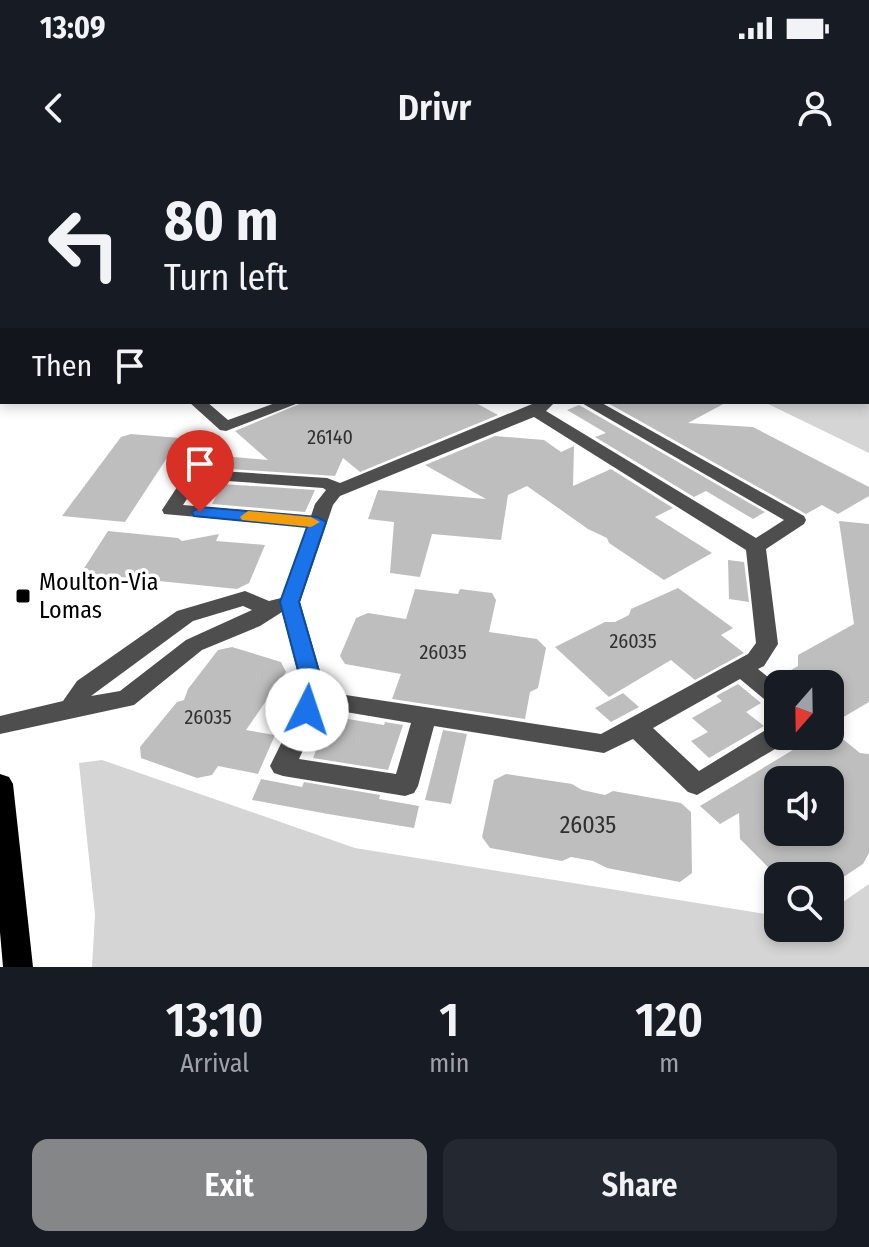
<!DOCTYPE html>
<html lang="en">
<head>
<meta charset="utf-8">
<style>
	:root { --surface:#171b24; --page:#242831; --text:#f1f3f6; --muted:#9ea1a6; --accent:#858687 }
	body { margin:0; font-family:"Fira Sans Condensed",sans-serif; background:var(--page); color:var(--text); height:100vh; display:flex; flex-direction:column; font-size:30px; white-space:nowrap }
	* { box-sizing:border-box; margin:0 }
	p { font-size:26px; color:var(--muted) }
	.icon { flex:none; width:44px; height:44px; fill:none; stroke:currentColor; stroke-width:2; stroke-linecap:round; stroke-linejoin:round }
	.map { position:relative; height:807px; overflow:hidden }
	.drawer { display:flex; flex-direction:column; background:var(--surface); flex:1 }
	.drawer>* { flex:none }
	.top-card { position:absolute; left:0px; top:0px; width:870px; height:244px; box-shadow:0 4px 12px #0003; background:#171b24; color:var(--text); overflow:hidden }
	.needle { width:52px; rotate:200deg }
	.buttons { position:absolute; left:764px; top:510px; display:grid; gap:16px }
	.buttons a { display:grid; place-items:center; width:80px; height:80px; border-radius:16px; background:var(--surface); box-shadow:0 4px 12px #0003; font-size:40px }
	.pin { position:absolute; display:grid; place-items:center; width:68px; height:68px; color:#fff; margin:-82px -34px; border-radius:50% 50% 50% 0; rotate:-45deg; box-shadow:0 0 8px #0007 }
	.pin .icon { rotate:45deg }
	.me { position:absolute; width:88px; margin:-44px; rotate:4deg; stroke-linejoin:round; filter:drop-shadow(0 0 6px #0008) }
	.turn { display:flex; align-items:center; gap:28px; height:168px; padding:0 32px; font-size:36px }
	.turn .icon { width:104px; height:104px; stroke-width:2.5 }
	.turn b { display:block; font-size:56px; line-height:68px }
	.then { display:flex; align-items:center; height:76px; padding:0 32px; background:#0003; gap:16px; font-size:30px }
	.eta { display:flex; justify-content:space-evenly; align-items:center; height:136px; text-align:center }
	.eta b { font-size:48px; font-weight:600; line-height:56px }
	.primary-button { display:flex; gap:16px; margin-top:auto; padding:16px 32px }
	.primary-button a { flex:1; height:92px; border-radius:16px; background:var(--accent); color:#fff; font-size:32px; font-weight:600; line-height:92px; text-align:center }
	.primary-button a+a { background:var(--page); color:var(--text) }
	.status { display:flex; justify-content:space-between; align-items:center; height:56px; padding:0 40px; background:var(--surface); direction:ltr }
	.status svg { height:22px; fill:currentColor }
	header { display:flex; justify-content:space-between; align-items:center; height:104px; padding:0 32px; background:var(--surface); font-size:36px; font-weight:600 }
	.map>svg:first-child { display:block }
</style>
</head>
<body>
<div class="status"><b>13:09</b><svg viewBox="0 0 49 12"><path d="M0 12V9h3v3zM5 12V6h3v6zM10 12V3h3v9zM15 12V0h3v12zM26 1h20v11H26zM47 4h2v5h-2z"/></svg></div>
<header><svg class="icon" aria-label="back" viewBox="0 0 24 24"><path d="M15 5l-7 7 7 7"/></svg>Drivr<svg class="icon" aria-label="person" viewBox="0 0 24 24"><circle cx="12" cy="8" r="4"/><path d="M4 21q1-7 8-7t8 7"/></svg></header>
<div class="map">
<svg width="869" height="807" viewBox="0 0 869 807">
	<rect width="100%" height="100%" fill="#fff"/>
	<g fill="#d5d5d5">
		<polygon points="517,0 849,0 512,2"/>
		<polygon points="868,23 869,24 869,293 764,242 868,242"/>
		<polygon points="102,600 355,688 778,756 778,768 830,768 830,751 869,724 869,807 92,807 95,755 79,603"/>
	</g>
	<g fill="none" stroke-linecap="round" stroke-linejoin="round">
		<g stroke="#9c9c9c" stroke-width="4">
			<polyline points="718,0 721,2"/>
			<polyline points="592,2 598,0"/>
		</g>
	</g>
	<g fill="#bebebe" fill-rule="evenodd">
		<polygon points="304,242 474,242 498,255 360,312 343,298 335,316 215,308 222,296 268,300 235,271"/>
		<polygon points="606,242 727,242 688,263 753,267 869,327 869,336 838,354 822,345 806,354"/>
		<polygon points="579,245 765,352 753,359 706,331 694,337 595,277 606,273 567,250"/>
		<polygon points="131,274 180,278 125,362 62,356 121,277"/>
		<polygon points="495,276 544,280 561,292 574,286 573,326 611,309 673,348 655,357 712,393 664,420 609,383 607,378 588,369 527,326 508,335 501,380 432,374 420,417 390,413 394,362 368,359 378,330 486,339 425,305"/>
		<polygon points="207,323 315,330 305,352 212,344 218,332 202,331"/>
		<polygon points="839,361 869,364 869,542 830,565 830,524 781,524 776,519 798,506 798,495 854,464"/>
		<polygon points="108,371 178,378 182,381 219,374 216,381 265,385 249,423 237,429 81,413"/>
		<polygon points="728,400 744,402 749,442 729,439"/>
		<polygon points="678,428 733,468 721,475 744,493 695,520 671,500 609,537 555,487 605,462 615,462 629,455 631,449"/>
		<polygon points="415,429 458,434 460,429 492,433 496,440 489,472 537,479 546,488 538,528 530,532 525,559 392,539 401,514 345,504 340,496 356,458 368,453 406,459"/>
		<polygon points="232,487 281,502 286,512 246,570 275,575 258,614 218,606 212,615 197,618 141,598 140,587 177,542 184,540 188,529 218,490"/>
		<polygon points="738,524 761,543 746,552 764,566 709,598 691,581 708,572 692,558 722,541 716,536"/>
		<polygon points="623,533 639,547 611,562 595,548"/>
		<polygon points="330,556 384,565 385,562 403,565 388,610 313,598"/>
		<polygon points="443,570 467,574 451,644 425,640"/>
		<path d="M816,576H839L860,593L869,594V693L863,704L830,726V716H777L740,679L739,653L720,664L700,646ZM778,620H830V672H778Z"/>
		<polygon points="506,614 572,624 582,630 605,635 613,631 681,643 691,652 692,713 680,722 607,708 593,701 571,697 562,701 490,688 482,677 494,620"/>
		<polygon points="261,619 302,627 304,622 380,635 379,639 419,646 414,668 328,654 252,640"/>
	</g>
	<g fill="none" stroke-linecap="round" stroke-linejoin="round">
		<g fill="#4e4e4e" fill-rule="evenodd">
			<polygon points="270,0 285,0 269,2"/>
			<polygon points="189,242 207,242 228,260 278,242 301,242 226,271 220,270"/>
			<path d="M537,242H555L546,251L756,378L784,360L580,242H600L804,356L806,360L804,364L766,389L778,484L764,506L758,509L778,525V547L770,544L740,519L653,568L699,611L769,568L778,566V576H790L787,582L697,635L688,632L633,579L604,593L434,566L418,626L414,633L405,636L283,616L274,613L270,606L304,537L282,452L260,466L202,490L134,545L0,574V556L63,541L77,521L177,451L245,431L269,441L281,438L307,367L164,354L162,350L189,309L327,318L340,323ZM534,257L746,390L756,483L748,494L601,574L326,532L300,442L333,345L340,336ZM200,319L323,328L326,330L315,344L311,356L183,345ZM243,446L252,450L186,480L120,531L91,536L193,461ZM322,548L411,563L396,614L299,599Z"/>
		</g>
		<g fill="#000" fill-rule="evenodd">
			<polygon points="436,0 450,0 435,2"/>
			<polygon points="469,0 484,0 468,2"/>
			<polygon points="2,116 2,124 0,125 0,117"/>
			<polygon points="0,135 2,135 0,144"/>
			<polygon points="0,614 9,617 13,624 33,807 3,807 0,772"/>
		</g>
	</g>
	<polygon fill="#1a73e8" stroke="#114b97" stroke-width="2" points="200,347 317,357 326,362 299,442 327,539 315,556 300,556 296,550 305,537 280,442 307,367 194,356 192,352"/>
	<polygon fill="#f59e0b" points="248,351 311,357 320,362 311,367 242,360 240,357"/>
	<rect fill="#000" stroke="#fff" stroke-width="3" x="15" y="428" width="16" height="16" rx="4"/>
	<g text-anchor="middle" stroke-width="7" stroke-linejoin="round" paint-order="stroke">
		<g font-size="20" fill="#303030">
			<text x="330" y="284">26140</text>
			<text x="633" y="488">26035</text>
			<text x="443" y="499">26035</text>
			<text x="208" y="564">26035</text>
		</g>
		<g font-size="24" fill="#000" stroke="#fff" text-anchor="start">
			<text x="39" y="430">Moulton-Via<tspan x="39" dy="28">Lomas</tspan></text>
		</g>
		<g font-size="24" fill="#303030">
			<text x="588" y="673">26035</text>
		</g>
	</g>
</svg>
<div class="buttons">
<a><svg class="needle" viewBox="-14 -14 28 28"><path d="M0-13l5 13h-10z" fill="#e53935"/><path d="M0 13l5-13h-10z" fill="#9ea1a6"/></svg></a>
<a><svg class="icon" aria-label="sound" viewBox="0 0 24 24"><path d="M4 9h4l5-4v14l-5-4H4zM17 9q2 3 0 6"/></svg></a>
<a><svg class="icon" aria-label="search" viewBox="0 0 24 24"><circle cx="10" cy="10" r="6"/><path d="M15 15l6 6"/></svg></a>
</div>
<div class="pin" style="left:200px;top:352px;background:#d93025"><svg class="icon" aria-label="arrive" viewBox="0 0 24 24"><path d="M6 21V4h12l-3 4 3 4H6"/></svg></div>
<svg class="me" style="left:307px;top:550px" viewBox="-20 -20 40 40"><circle r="19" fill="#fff"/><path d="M0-13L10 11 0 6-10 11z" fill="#1a73e8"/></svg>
<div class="top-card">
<div class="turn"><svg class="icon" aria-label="left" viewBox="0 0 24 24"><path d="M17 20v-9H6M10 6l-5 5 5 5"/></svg><div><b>80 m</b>Turn left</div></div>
<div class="then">Then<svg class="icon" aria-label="arrive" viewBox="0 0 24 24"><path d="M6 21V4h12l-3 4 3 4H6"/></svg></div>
</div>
</div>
<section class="drawer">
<div class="eta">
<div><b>13:10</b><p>Arrival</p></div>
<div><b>1</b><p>min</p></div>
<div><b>120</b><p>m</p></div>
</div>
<div class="primary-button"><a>Exit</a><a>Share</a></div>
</section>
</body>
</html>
